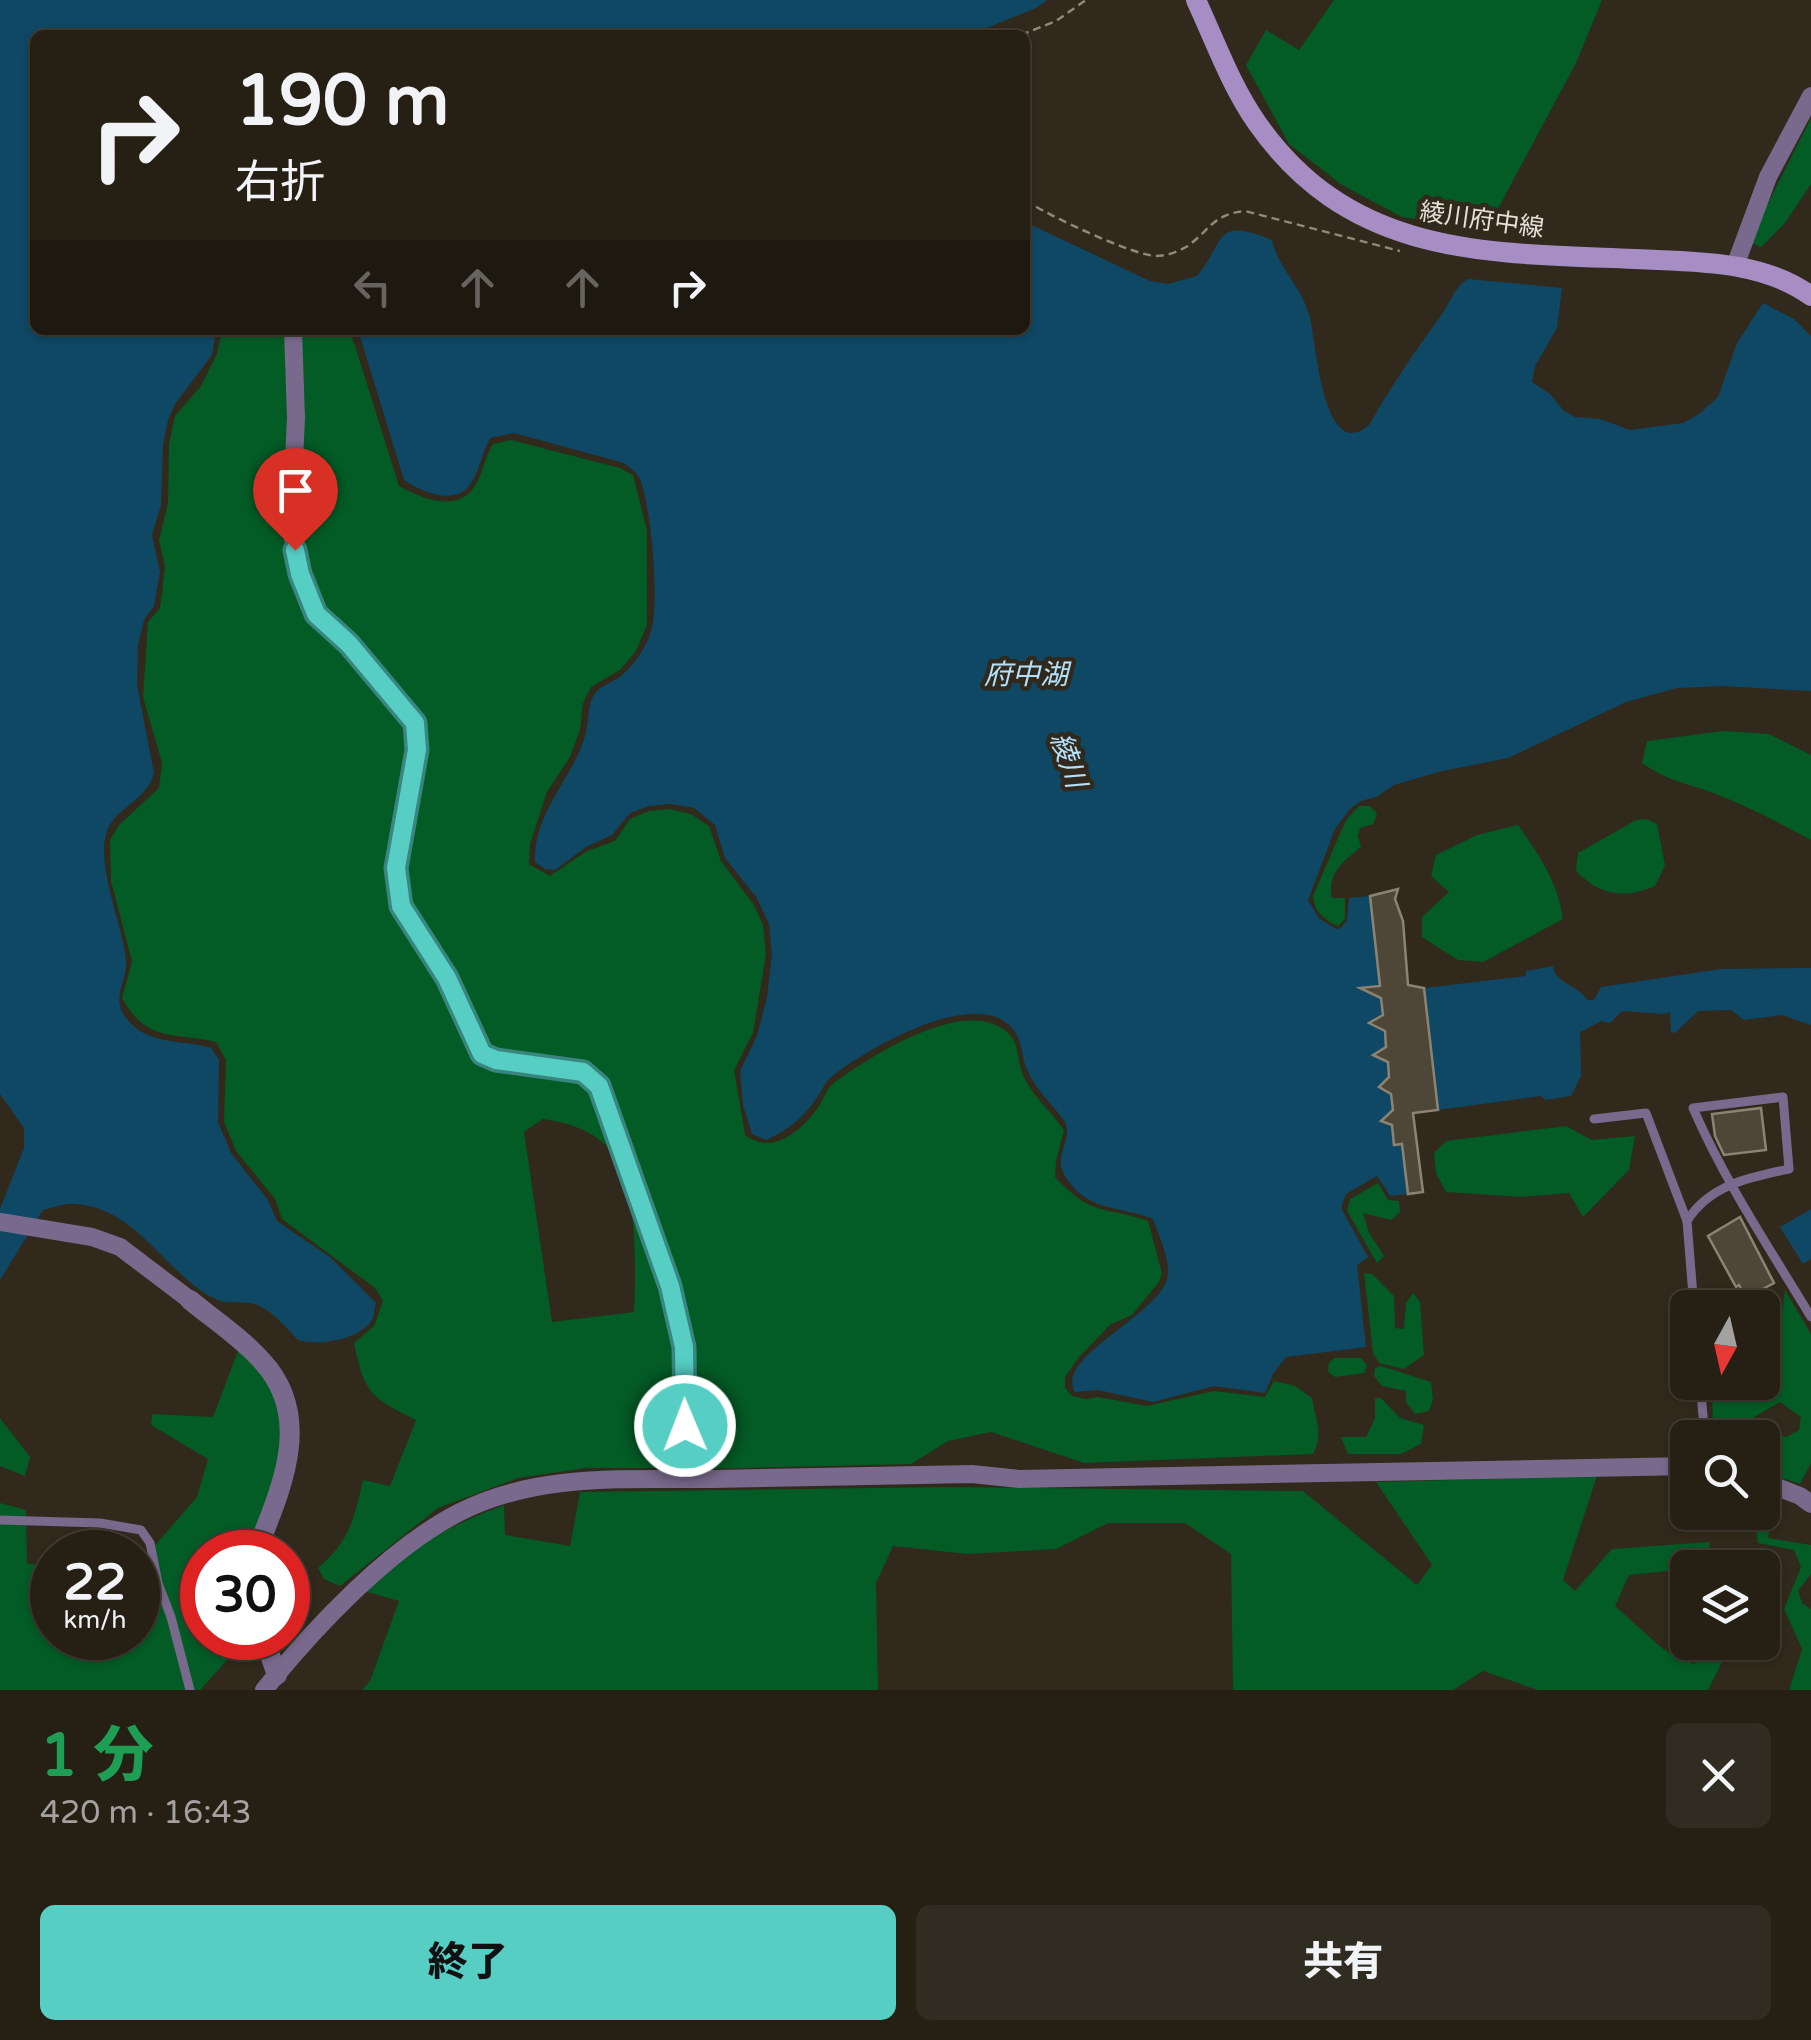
<!DOCTYPE html>
<html lang="ja">
<head>
<meta charset="utf-8">
<style>
	:root { --surface:#251f14; --page:#312c22; --text:#f1f3f6; --muted:#a3a2a0; --line:#423d34; --accent:#56cec4 }
	body { margin:0; font-family:"Varela Round","Noto Sans JP",sans-serif; background:var(--page); color:var(--text); height:100vh; display:flex; flex-direction:column; font-size:38px; white-space:nowrap }
	* { box-sizing:border-box; margin:0 }
	p { font-size:32px; color:var(--muted) }
	.icon { flex:none; width:55px; height:55px; fill:none; stroke:currentColor; stroke-width:2; stroke-linecap:round; stroke-linejoin:round }
	.map { position:relative; height:1690px; overflow:hidden }
	.details { display:flex; flex-direction:column; background:var(--surface); flex:1 }
	.details>* { flex:none }
	.hud { position:absolute; left:30px; top:30px; width:1000px; height:305px; border-radius:15px; box-shadow:0 2px 8px #0004,0 0 0 2px var(--line); background:#251f14; color:var(--text); overflow:hidden }
	.needle { width:65px; rotate:188deg }
	.controls { position:absolute; left:1670px; top:1290px; display:grid; gap:20px }
	.controls a { display:grid; place-items:center; width:110px; height:110px; border-radius:15px; background:var(--surface); box-shadow:0 2px 8px #0004,0 0 0 2px var(--line); font-size:50px }
	.speed { position:absolute; left:30px; top:1530px; display:flex; gap:20px; font-size:50px; font-weight:700; text-align:center }
	.speed>* { display:grid; place-content:center; width:130px; height:130px; border-radius:50%; background:var(--surface); box-shadow:0 2px 8px #0004,0 0 0 2px var(--line); line-height:1 }
	.speed small { font-size:25px; font-weight:400 }
	.speed .limit { border:15px solid #d22; background:#fff; color:#111 }
	.pin { position:absolute; display:grid; place-items:center; width:85px; height:85px; color:#fff; margin:-102px -42px; border-radius:50% 50% 50% 0; rotate:-45deg; box-shadow:0 0 10px #0007 }
	.pin .icon { rotate:45deg }
	.me { position:absolute; width:110px; margin:-55px; rotate:359deg; stroke-linejoin:round; filter:drop-shadow(0 0 8px #0008) }
	.turn { display:flex; align-items:center; gap:35px; height:210px; padding:0 40px; font-size:45px }
	.turn .icon { width:130px; height:130px; stroke-width:2.5 }
	.turn b { display:block; font-size:70px; line-height:85px }
	.lanes { display:flex; align-items:center; height:95px; padding:0 40px; background:#0003; justify-content:center; gap:50px; direction:ltr }
	.lanes .off { opacity:.35 }
	.round { display:grid; place-items:center; flex:none; width:105px; height:105px; border-radius:15px; background:var(--page) }
	.headline { display:flex; align-items:center; justify-content:space-between; height:170px; padding:0 40px }
	h1 { font-size:60px; font-weight:800; line-height:75px; color:#1e9e55 }
	.cta { display:flex; gap:20px; margin-top:auto; padding:20px 40px }
	.cta a { flex:1; height:115px; border-radius:15px; background:var(--accent); color:#111; font-size:40px; font-weight:800; line-height:115px; text-align:center }
	.cta a+a { background:var(--page); color:var(--text) }
	.map>svg:first-child { display:block }
</style>
</head>
<body>
<div class="map">
<svg width="1811" height="1690" viewBox="0 0 1811 1690">
	<rect width="100%" height="100%" fill="#31291b"/>
	<g fill="#035b25" fill-rule="evenodd">
		<polygon points="1334,0 1602,0 1576,63 1486,231 1402,217 1342,185 1289,144 1246,65 1266,30 1299,50"/>
		<polygon points="1811,118 1811,184 1785,223 1761,247 1752,243 1755,229"/>
		<path d="M222,330H350L399,486C423,499 461,515 477,482C484,469 485,457 493,444L511,440L620,468L633,475L647,530V625L636,651L620,670L591,687L583,703L580,730L570,757L547,792L530,844L529,864L550,876L587,851L615,841L630,819L649,811L669,809L691,814L709,826L721,861L754,905L763,925L766,954L753,1033L734,1070L745,1135C772,1156 802,1131 819,1106C824,1098 827,1087 835,1082C871,1056 967,994 1008,1033C1020,1044 1017,1061 1023,1075C1031,1095 1052,1112 1064,1130L1056,1161L1055,1177C1094,1218 1102,1205 1148,1221L1162,1273L1159,1282L1132,1315L1111,1324L1080,1356L1065,1377V1388L1072,1396L1086,1399L1098,1397L1147,1406L1214,1391L1265,1397L1274,1381L1295,1386L1312,1398C1315,1417 1324,1436 1313,1454L1084,1463L991,1432L948,1441L911,1464L695,1469L690,1459L678,1457L673,1468H586L518,1478L438,1508L340,1586L324,1579L318,1568C350,1541 354,1519 363,1480L390,1486L416,1420C371,1397 365,1395 354,1343L374,1326L383,1301L375,1288L282,1219L275,1199L236,1151L224,1122L226,1060L216,1042C173,1032 147,1043 122,998L132,962L111,881L110,840L119,825L159,788L162,763L143,697L148,622L160,608L165,567L159,540L168,503L169,444L175,416L201,386L217,354ZM543,1119C570,1123 592,1130 612,1151C638,1178 636,1274 634,1312L552,1322L524,1132Z"/>
		<path d="M1723,731L1769,734L1811,755V840C1780,823 1749,807 1716,794C1685,782 1671,783 1642,763L1647,741Z"/>
		<path d="M1359,806H1370L1377,814L1373,824L1360,828L1358,836L1361,847C1344,861 1327,872 1332,898H1345V919L1338,926C1324,920 1314,911 1313,896L1346,820Z"/>
		<path d="M1647,819L1657,824L1665,865L1655,886C1624,899 1600,896 1576,871L1578,853L1636,820Z"/>
		<path d="M1518,825C1539,855 1558,882 1563,919L1483,962L1458,960L1422,937V917L1449,892L1431,876L1436,855L1477,835Z"/>
		<polygon points="1566,1126 1592,1140 1635,1136 1629,1170 1583,1217 1569,1193 1522,1197 1446,1192 1436,1173 1434,1153 1446,1141"/>
		<polygon points="1378,1183 1388,1200 1399,1201 1400,1212 1391,1220 1363,1213 1369,1233 1384,1256 1377,1263 1347,1211 1350,1199"/>
		<polygon points="1364,1273 1372,1274 1394,1296 1395,1328 1404,1329 1406,1303 1413,1293 1420,1302 1424,1355 1404,1369 1379,1363 1373,1353"/>
		<polygon points="1785,1290 1811,1334 1811,1463 1800,1484 1763,1472 1763,1441 1766,1446 1773,1443 1771,1432 1786,1437 1799,1430 1801,1417 1780,1402 1754,1417 1753,1426 1760,1437 1713,1437 1712,1383 1762,1382 1763,1322 1781,1318"/>
		<path d="M238,1351C247,1360 258,1369 265,1380C304,1433 266,1499 246,1552H202V1638H245V1640L200,1690H0V1503L26,1510L27,1563L52,1569V1638H138V1565L197,1497L208,1459L151,1425L152,1414L213,1417Z"/>
		<polygon points="1334,1358 1361,1358 1367,1365 1364,1373 1335,1377 1328,1372 1329,1363"/>
		<polygon points="1381,1366 1431,1382 1433,1400 1429,1411 1415,1414 1406,1402 1406,1391 1382,1386 1374,1376 1375,1368"/>
		<polygon points="1375,1398 1381,1398 1400,1418 1424,1425 1421,1444 1401,1454 1348,1454 1341,1437 1366,1437 1375,1418"/>
		<polygon points="0,1418 30,1457 25,1476 0,1466"/>
		<path d="M1597,1476L1563,1580L1575,1591L1612,1549L1710,1542L1707,1567L1688,1568L1687,1576L1678,1570L1629,1575L1615,1606L1663,1649L1694,1664L1705,1653L1716,1650L1725,1656L1708,1690H1538L1483,1671L1453,1690H1233L1231,1554L1185,1523H1108L1056,1549L967,1554L893,1546L876,1583L878,1690H362L370,1681L399,1601L364,1591C414,1546 441,1529 504,1505L505,1535L570,1546L580,1492L947,1487L1303,1491L1417,1585L1432,1565L1376,1482Z"/>
		<polygon points="1763,1507 1773,1514 1768,1538 1811,1545 1811,1574 1798,1591 1802,1603 1811,1609 1811,1690 1789,1690 1802,1649 1784,1609 1801,1567 1794,1550 1758,1543 1754,1516 1749,1513 1762,1512"/>
	</g>
	<g fill="#0e4864">
		<path d="M0,0H1047L1036,8L970,35H35V330H216L212,355L175,404L168,420L163,445L161,505L152,535L160,572L154,606L144,620L138,645L137,685L154,773C148,800 116,807 107,831C95,865 123,925 126,960C128,981 110,997 126,1018C147,1046 182,1039 211,1048L219,1060L218,1122L231,1153L268,1200L277,1221L331,1258L376,1303C375,1306 374,1316 372,1320C360,1340 319,1346 298,1340C286,1327 269,1306 250,1303C229,1300 228,1307 206,1294C162,1266 132,1206 74,1204C65,1203 53,1208 43,1210L0,1280V1209L24,1148V1128L0,1094Z"/>
		<path d="M1025,222L1150,281L1168,284L1197,276C1226,241 1213,216 1272,240C1278,268 1303,288 1310,318C1316,345 1321,425 1349,433L1359,432L1369,425C1391,387 1414,352 1440,317C1450,304 1454,287 1468,279L1562,288L1557,328L1535,366L1532,382L1550,394L1564,411L1575,417L1600,419L1630,430L1683,423L1699,414L1718,397L1737,343L1763,303L1794,319L1811,336V691L1723,686L1677,688L1626,702L1508,758L1438,772L1394,785L1376,797L1361,801L1350,809L1335,829L1308,900L1319,918L1336,929L1341,928L1347,920L1349,898L1370,896L1380,986L1370,987L1369,991L1373,995L1381,994L1383,1018L1375,1026L1384,1027L1393,1114L1387,1115L1385,1120L1392,1123L1394,1145L1403,1144L1408,1194L1390,1196L1377,1176L1346,1194L1341,1208L1368,1257L1357,1265L1366,1347L1286,1357L1273,1374L1265,1393L1214,1386L1153,1402L1098,1390L1075,1392C1053,1355 1171,1311 1168,1271C1168,1254 1158,1234 1153,1219C1122,1206 1091,1212 1069,1182C1064,1175 1060,1169 1061,1160C1062,1146 1071,1135 1065,1122C1054,1106 1036,1090 1028,1072C1021,1058 1023,1042 1013,1029C976,984 865,1050 831,1077C825,1082 823,1089 818,1096C805,1116 789,1130 766,1140L752,1134L743,1105L740,1071L757,1036L767,997L772,954L769,924L757,898L725,858L715,825L694,808L670,804L649,806L630,813L612,835L586,847L555,870L545,869L535,862C533,813 572,780 585,736C590,721 586,704 596,692C603,684 615,682 622,675C634,665 647,646 651,631C660,604 651,506 640,479C637,472 630,468 624,463L514,433L490,438C482,452 480,470 471,483C456,507 422,492 404,480L358,330H1025Z"/>
		<path d="M1553,966C1555,984 1579,985 1587,1000H1594L1601,987L1721,969L1811,968V1025L1782,1015L1744,1020L1731,1010L1698,1011L1675,1033L1671,1032L1670,1012L1664,1014L1622,1011L1610,1023L1601,1021L1580,1032L1581,1076L1571,1096L1545,1100L1541,1096L1438,1110L1424,988L1526,976V971Z"/>
		<polygon points="1811,1209 1811,1259 1803,1264 1780,1227"/>
	</g>
	<g fill="#4e4637" stroke="#8c8373" stroke-width="2.5">
		<polygon points="1398,889 1395,899 1403,921 1408,985 1424,988 1438,1110 1413,1113 1423,1192 1408,1194 1402,1144 1394,1145 1392,1125 1381,1121 1393,1110 1391,1094 1379,1087 1389,1077 1388,1062 1373,1055 1386,1047 1385,1031 1369,1023 1383,1015 1381,998 1360,988 1380,986 1370,896"/>
		<polygon points="1761,1108 1766,1150 1724,1155 1715,1136 1712,1114"/>
		<polygon points="1740,1217 1774,1283 1746,1298 1739,1285 1736,1287 1708,1236"/>
	</g>
	<g fill="none" stroke-linecap="round" stroke-linejoin="round">
		<g stroke="#8f897e" stroke-width="2.5" stroke-dasharray="8 5" stroke-linecap="butt">
			<polyline points="1021,35 1056,21 1086,0"/>
			<path d="M1025,200C1047,215 1132,255 1156,256C1167,256 1177,252 1186,247C1210,231 1212,214 1245,211L1400,251"/>
		</g>
		<g stroke="#79698c" stroke-width="9">
			<polyline points="1594,1119 1646,1113 1687,1221 1694,1308"/>
			<path d="M1687,1221C1709,1185 1750,1177 1789,1169L1783,1097L1693,1108C1725,1182 1770,1249 1811,1317"/>
			<polyline points="1700,1382 1705,1438"/>
			<polyline points="0,1520 100,1523 141,1530 150,1543 158,1583 171,1617 190,1690"/>
		</g>
		<g stroke="#79698c" stroke-width="18">
			<polyline points="1735,266 1768,177 1811,96"/>
			<path d="M293,330L296,418L291,525L299,574L316,614L349,644L415,723L417,750L395,868L401,905L447,978L482,1054C520,1069 567,1059 599,1086L670,1286L684,1347L685,1479"/>
			<polyline points="0,1222 92,1237 120,1247 190,1300"/>
			<polyline points="1762,1481 1800,1496 1811,1504"/>
			<path d="M264,1690C314,1628 389,1548 460,1512C539,1472 628,1480 714,1479C800,1477 886,1476 972,1474L1019,1479L1688,1466"/>
		</g>
		<g stroke="#79698c" stroke-width="20">
			<path d="M190,1300C214,1320 242,1338 262,1361C315,1418 280,1491 256,1552"/>
			<polyline points="264,1638 277,1675"/>
		</g>
		<path stroke="#a68dc3" stroke-width="20" d="M1196,0C1215,41 1231,86 1257,123C1356,265 1503,252 1657,260C1710,262 1767,264 1811,296"/>
	</g>
	<g fill="none" stroke-linecap="round" stroke-linejoin="round">
		<g stroke="#38867f" stroke-width="25">
			<polyline id="route" points="295,550 300,574 316,614 349,644 415,723 417,750 396,868 401,906 447,978 482,1054 496,1060 583,1072 599,1086 670,1286 684,1347 685,1426"/>
		</g>
		<use href="#route" stroke="#56cec4" stroke-width="18"/>
	</g>
	<g text-anchor="middle" stroke-width="9" stroke-linejoin="round" paint-order="stroke">
		<g font-size="25" fill="#e5e0d7" stroke="#31291b">
			<text transform="translate(1482 219) rotate(8)" y="9">綾川府中線</text>
		</g>
		<g font-size="28" font-style="italic" fill="#b3e1fd" stroke="#31291b">
			<text x="1026" y="684">府中湖</text>
			<text transform="translate(1069 760) rotate(71)" y="10">綾川</text>
		</g>
	</g>
</svg>
<div class="controls">
<a><svg class="needle" viewBox="-14 -14 28 28"><path d="M0-13l5 13h-10z" fill="#e53935"/><path d="M0 13l5-13h-10z" fill="#a3a2a0"/></svg></a>
<a><svg class="icon" aria-label="search" viewBox="0 0 24 24"><circle cx="10" cy="10" r="6"/><path d="M15 15l6 6"/></svg></a>
<a><svg class="icon" aria-label="layers" viewBox="0 0 24 24"><path d="M12 4l9 5-9 5-9-5zM3 14l9 5 9-5"/></svg></a>
</div>
<div class="speed"><div>22<small>km/h</small></div><div class="limit">30</div></div>
<div class="pin" style="left:295px;top:550px;background:#d93025"><svg class="icon" aria-label="arrive" viewBox="0 0 24 24"><path d="M6 21V4h12l-3 4 3 4H6"/></svg></div>
<svg class="me" style="left:685px;top:1426px" viewBox="-20 -20 40 40"><circle r="17" fill="#56cec4" stroke="#fff" stroke-width="3"/><path d="M0-11L8 9 0 5-8 9z" fill="#fff"/></svg>
<div class="hud">
<div class="turn"><svg class="icon" aria-label="right" viewBox="0 0 24 24"><path d="M7 20v-9h11M14 6l5 5-5 5"/></svg><div><b>190 m</b>右折</div></div>
<div class="lanes"><svg class="icon off" aria-label="left" viewBox="0 0 24 24"><path d="M17 20v-9H6M10 6l-5 5 5 5"/></svg><svg class="icon off" aria-label="ahead" viewBox="0 0 24 24"><path d="M12 20V5M6 11l6-6 6 6"/></svg><svg class="icon off" aria-label="ahead" viewBox="0 0 24 24"><path d="M12 20V5M6 11l6-6 6 6"/></svg><svg class="icon" aria-label="right" viewBox="0 0 24 24"><path d="M7 20v-9h11M14 6l5 5-5 5"/></svg></div>
</div>
</div>
<section class="details">
<div class="headline"><div><h1>1 分</h1><p>420 m · 16:43</p></div><a class="round"><svg class="icon" aria-label="close" viewBox="0 0 24 24"><path d="M6 6l12 12M18 6L6 18"/></svg></a></div>
<div class="cta"><a>終了</a><a>共有</a></div>
</section>
</body>
</html>
